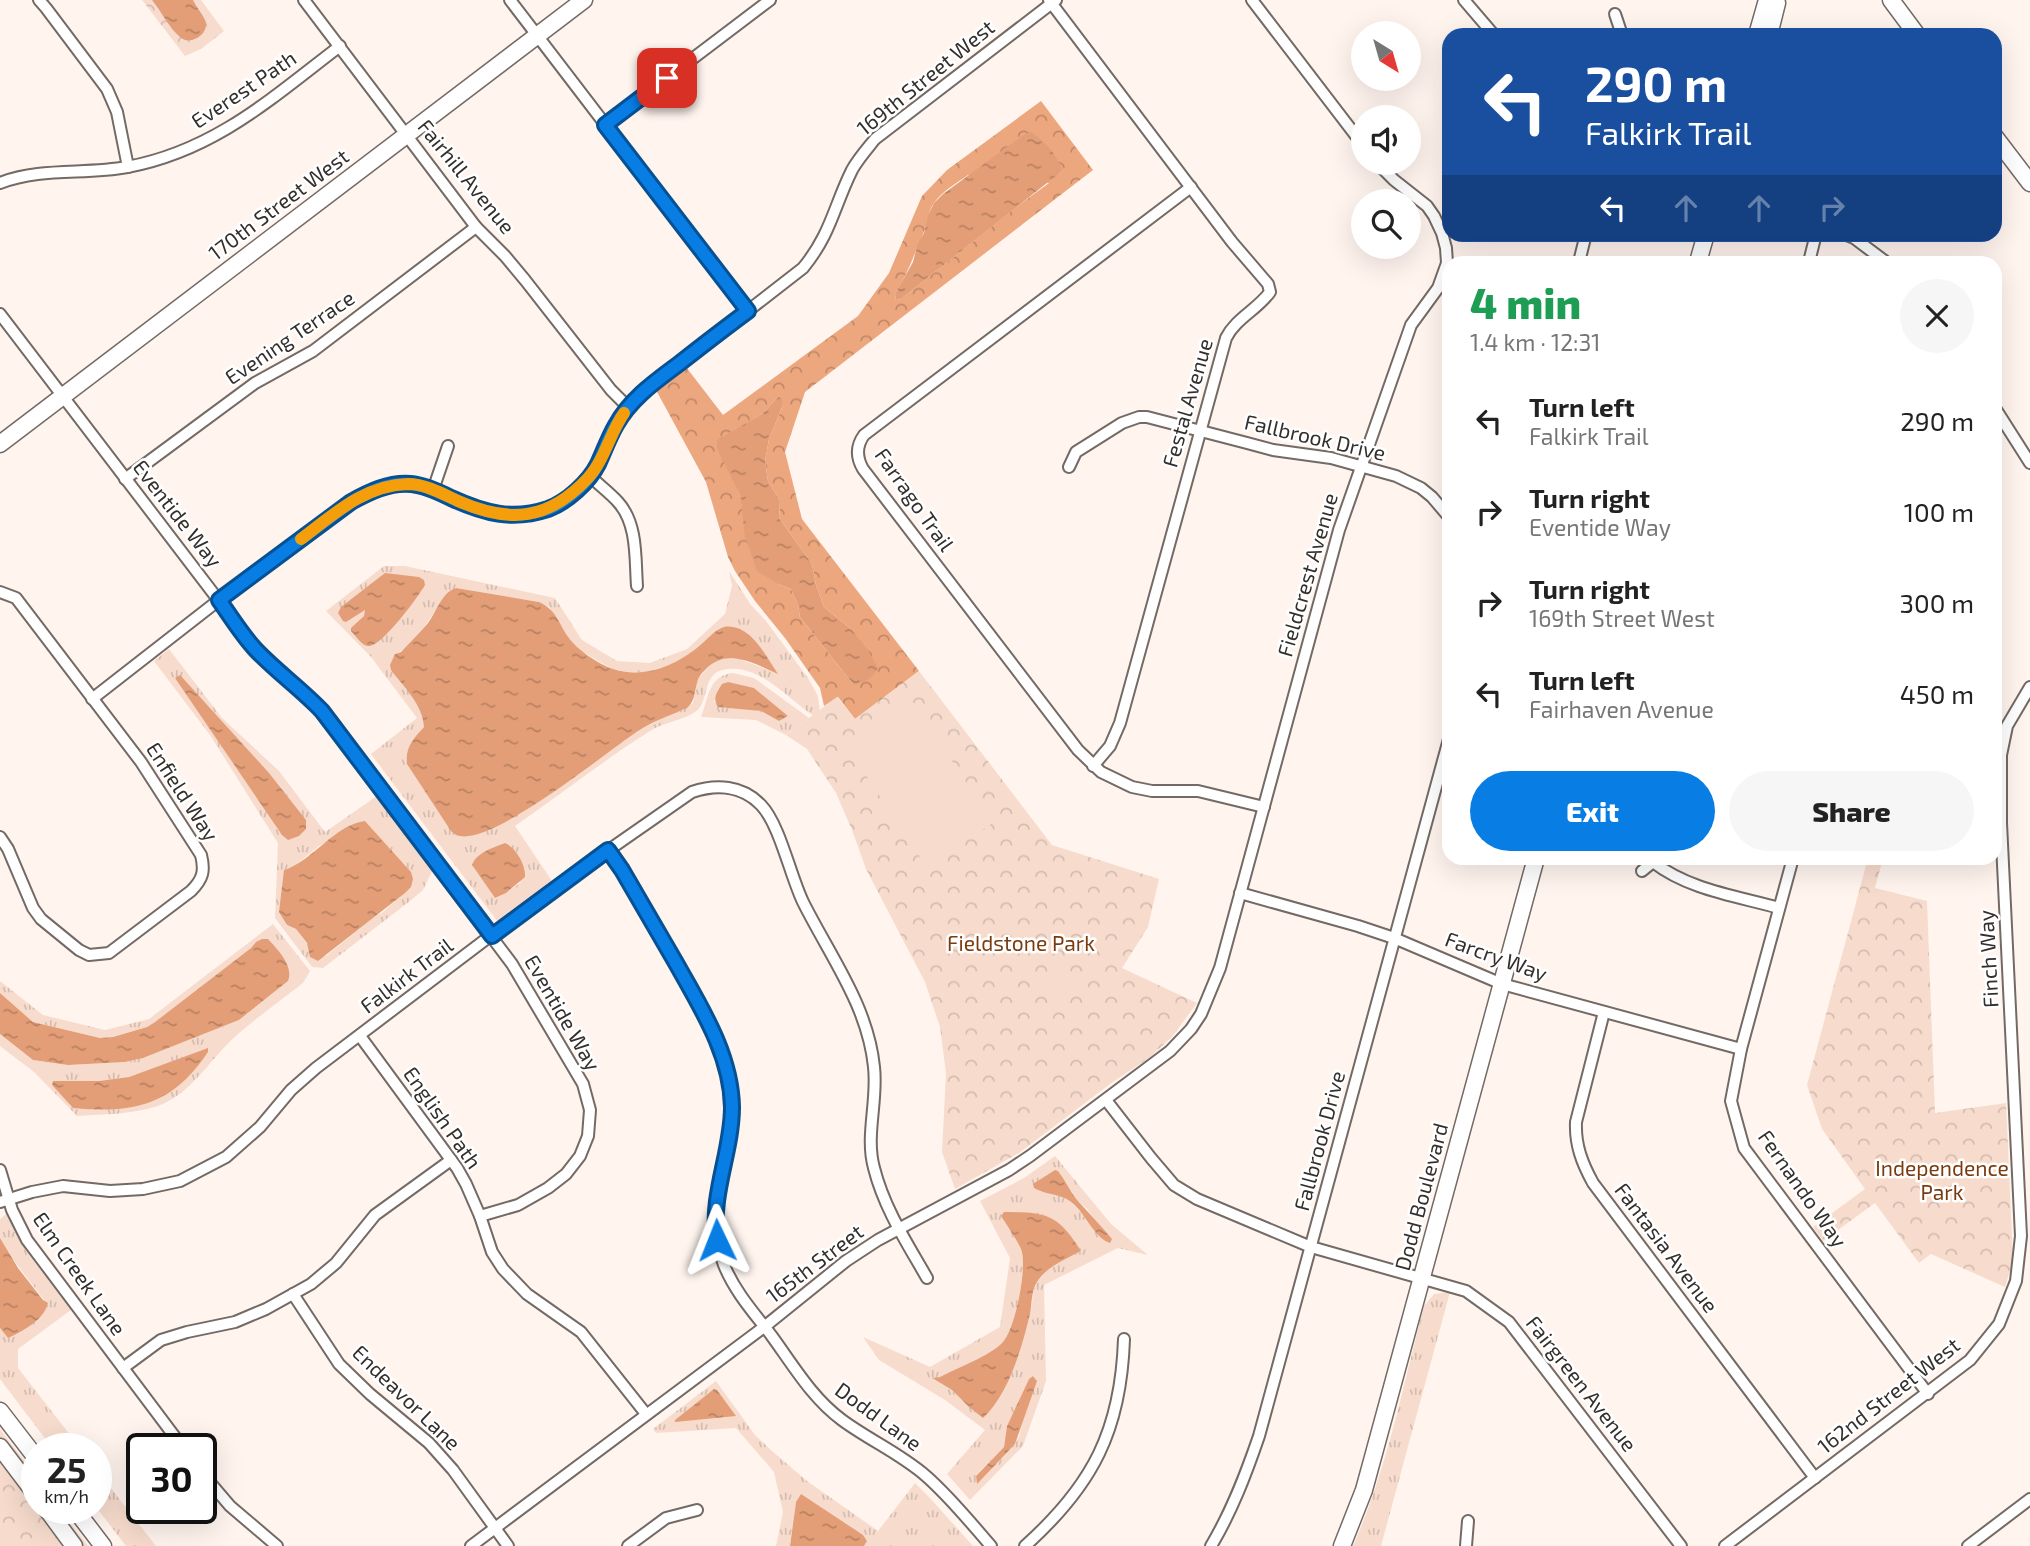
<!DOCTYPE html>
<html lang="en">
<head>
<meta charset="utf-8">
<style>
	:root { --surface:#fff; --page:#f6f6f6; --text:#222; --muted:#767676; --accent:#087de4 }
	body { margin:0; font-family:"Exo 2",sans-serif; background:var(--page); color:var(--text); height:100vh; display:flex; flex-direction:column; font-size:26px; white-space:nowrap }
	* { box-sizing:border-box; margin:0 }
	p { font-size:23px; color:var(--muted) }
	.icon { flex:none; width:38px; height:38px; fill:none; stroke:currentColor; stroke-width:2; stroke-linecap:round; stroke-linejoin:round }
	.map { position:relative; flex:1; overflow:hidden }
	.details { position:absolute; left:1442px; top:256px; width:560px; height:609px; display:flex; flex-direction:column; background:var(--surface); border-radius:21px; box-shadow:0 7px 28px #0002 }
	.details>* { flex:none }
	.hud { position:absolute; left:1442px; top:28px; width:560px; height:214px; border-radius:21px; box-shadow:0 7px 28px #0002; background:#1a4fa0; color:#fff; overflow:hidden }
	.needle { width:46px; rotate:143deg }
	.fabs { position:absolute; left:1351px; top:21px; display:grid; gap:14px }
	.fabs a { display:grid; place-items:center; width:70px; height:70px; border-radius:50%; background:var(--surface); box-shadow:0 7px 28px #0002; font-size:35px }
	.speed { position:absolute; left:21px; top:1433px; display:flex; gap:14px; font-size:35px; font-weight:700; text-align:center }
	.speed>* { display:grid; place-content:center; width:91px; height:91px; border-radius:50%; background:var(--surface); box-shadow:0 7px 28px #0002; line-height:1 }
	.speed small { font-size:18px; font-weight:400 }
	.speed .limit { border:4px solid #111; border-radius:10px; background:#fff; color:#111 }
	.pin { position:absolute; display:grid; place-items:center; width:60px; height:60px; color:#fff; margin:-30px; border-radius:14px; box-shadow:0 4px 10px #0006 }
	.me { position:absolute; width:77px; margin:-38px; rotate:358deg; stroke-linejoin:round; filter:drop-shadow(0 0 5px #0008) }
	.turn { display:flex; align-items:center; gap:24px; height:147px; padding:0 28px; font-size:32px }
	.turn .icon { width:91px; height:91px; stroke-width:2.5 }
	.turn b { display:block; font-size:49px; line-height:60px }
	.lanes { display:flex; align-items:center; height:66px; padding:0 28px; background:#0003; justify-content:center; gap:35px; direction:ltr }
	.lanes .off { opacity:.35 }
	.round { display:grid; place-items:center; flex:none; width:74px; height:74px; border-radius:37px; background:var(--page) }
	.head { display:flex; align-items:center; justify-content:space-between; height:119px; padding:0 28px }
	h1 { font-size:42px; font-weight:800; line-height:52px; color:#1e9e55 }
	.primary-button { display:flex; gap:14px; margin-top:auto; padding:14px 28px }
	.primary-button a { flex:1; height:80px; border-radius:42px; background:var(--accent); color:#fff; font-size:28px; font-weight:800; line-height:80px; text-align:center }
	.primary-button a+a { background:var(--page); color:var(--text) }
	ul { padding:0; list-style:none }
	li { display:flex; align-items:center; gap:21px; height:91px; padding:0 28px }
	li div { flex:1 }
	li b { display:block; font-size:26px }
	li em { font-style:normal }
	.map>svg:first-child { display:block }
</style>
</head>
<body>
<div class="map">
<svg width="2030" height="1546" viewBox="0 0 2030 1546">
	<defs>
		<pattern id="grass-tufts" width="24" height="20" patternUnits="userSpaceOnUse" patternTransform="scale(1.75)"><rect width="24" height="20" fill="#f7dccd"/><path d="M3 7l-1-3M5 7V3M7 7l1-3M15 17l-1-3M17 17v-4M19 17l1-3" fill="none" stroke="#d4bdb0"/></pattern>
		<pattern id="forest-crowns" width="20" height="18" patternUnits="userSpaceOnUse" patternTransform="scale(1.75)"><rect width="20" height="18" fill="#eda77f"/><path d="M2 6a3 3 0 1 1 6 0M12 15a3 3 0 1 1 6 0" fill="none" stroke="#c18868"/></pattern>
		<pattern id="park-crowns" width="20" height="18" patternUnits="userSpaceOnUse" patternTransform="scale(1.75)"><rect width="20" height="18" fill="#f7dccd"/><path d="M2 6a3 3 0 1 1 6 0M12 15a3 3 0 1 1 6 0" fill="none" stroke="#d4bdb0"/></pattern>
		<pattern id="water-ripples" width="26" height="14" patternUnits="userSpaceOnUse" patternTransform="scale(1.75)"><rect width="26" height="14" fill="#e39e77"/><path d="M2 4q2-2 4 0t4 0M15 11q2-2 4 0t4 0" fill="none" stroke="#b98162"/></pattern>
	</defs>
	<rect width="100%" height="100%" fill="#fff4ee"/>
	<g fill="url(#grass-tufts)" fill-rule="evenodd">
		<path d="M384,566H405L555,598L582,640L617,661L650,663L687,649L725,614L732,586L729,571L751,605L766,621L808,678L818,696L820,713L816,716L811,714C786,697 761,666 728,669C700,671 711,702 695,712C682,721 664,722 650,731C604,760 560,795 515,826L552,881L498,922L371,754L417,718L371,657L326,611ZM456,588L539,602L549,607L570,640L578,649L612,669L628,672H646L667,666L686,657L717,631L742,630L757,644L777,673L739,659L723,658L714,661L697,680L693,703L641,729L519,815L407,764C405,747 413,739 424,727V717L395,654C424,641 432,605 456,588ZM472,865L521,882L506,893L495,898Z"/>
		<path d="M169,649L222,718L279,771L325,832L377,796L433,869L423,890L410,901L323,968L312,967L275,918L278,843L210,735L154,661ZM365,821L411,872V887L383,912L373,918L326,956L307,944L296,929L286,925L284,870L293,867L319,846Z"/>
		<path d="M733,673L754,678L809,718L786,735L756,720L701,717C709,697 708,676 733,673ZM754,688L788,716L779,721L761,711L714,702L718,689Z"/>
		<path d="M273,924L310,971L303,983C281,1000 259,1016 238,1034C211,1057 193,1093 158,1106C129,1115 106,1114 77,1116L34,1072L0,1046V1034L33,1060L68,1065L125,1062L143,1058L239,1020L288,981L256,942L251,948L155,1022L147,1027L113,1037L100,1038L33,1022L0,993V981L43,1015L105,1030L149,1019ZM208,1049V1052C174,1103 133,1114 74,1108L52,1085L53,1081H99L129,1077Z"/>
		<path d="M1055,1156L1111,1224L1148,1255L1118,1248L1044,1285L1046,1381L1023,1446L970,1500L947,1474L985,1430L945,1400L879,1360L863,1337L930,1367L1000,1327L1010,1258L980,1201L1024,1178ZM1058,1171L1077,1200L1087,1209L1103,1231L1107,1233L1100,1237C1081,1211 1072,1194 1038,1191ZM1004,1212C1044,1212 1059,1215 1081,1251C1066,1259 1046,1267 1037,1282C1032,1290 1033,1301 1031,1309C1025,1339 1007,1398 983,1417L969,1407L952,1390L933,1379L940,1377C957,1368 991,1355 1002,1343C1015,1331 1028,1266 1021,1249C1017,1238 1008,1227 1002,1216ZM1034,1376L1019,1437L1015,1444L977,1483L976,1475L1004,1447L1007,1426L1029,1379Z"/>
		<path d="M6,1214L26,1251L71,1310L18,1349V1368L81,1449H53L0,1379V1328L8,1338C30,1328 33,1321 44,1300L5,1249L0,1238V1219Z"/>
		<path d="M1450,1292L1381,1546H1353C1387,1470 1403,1386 1424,1306L1434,1294Z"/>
		<polygon points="716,1381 755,1435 772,1451 807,1481 878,1531 915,1483 930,1498 973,1546 864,1546 867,1541 796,1502 790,1546 776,1546 783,1512 774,1472 736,1428 656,1433 653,1429"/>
		<polygon points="96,1469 156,1546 126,1546 96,1507"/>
	</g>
	<path fill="url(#forest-crowns)" fill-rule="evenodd" d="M1041,101L1093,170L805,392L785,452L802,519L919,671L855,719L838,697L824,706L820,688L785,638L755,601L735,571L728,557L706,482L656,390L686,367L723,415L858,316L889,273L922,196L947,170ZM968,175L1049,183L1019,205L901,299L896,300L895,294C907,275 914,255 923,234C928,224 927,212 934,203C942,191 957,183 968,175ZM778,397L783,405L769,439L765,461L768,481L780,501L779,518L812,564L816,585L824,607L851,629L853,684L800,617L798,605L791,589L778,584L743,515L740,495L717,441L762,414Z"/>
	<g fill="url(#park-crowns)">
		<polygon points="142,0 201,0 224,31 201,49 185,56"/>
		<polygon points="919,671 1052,845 1159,879 1148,927 1122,968 1197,1003 1172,1037 1150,1057 1110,1084 1019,1153 955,1189 942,1152 946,1073 940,1027 925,982 866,869 852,830 836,793 807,749 786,735 837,697 855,719"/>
		<polygon points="1868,858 1883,858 1875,888 1927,901 1935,1113 2006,1103 2013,1260 2005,1287 1931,1254 1919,1263 1875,1203 1823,1241 1813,1227 1865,1189 1822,1129 1807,1085"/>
		<polygon points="0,1429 37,1478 37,1508 59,1509 88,1546 0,1546"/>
	</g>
	<g fill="#f7dccd">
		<polygon points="913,702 993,823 926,866 846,745"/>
		<polygon points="1064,967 1078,984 1061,998 1047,981"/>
	</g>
	<g fill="url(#water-ripples)">
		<path d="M152,0H193C196,7 202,13 205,20C211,33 190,47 180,37C170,29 161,11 152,0Z"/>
		<path d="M1031,132C1045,141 1056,154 1062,169L1057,175L901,299L896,300L895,294L913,262L918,243L924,233L928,215L934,203L943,194L1025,134Z"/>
		<path d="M778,397L781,398L783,405L769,439L765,461L768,481L780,501L779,518L812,564L816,585L824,607L851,629L868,650L878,668C873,678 864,683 853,684L800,617L798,605L791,589L778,584L757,571L745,537L740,495L717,449V440L762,414Z"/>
		<path d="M385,573L419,577L424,580L425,585C418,597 381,648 368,646C362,646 355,635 351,631V628L364,616L365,610L346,622L343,621L338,613L341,607Z"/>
		<path d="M456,588L539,602C557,610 558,623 569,638C576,649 600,665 613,669C643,679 675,666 698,647C706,641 714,630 724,627C729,626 735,627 740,629C757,637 768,659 778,674C755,664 727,647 706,669C702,673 698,677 697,683C694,693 695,701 687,708C671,715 653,721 638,731C605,753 496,843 460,836C457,836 453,833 451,831L407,764C405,747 413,739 424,727C423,705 404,687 391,670L390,665L395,654L401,652C410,642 420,633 428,623C437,611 442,592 456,588Z"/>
		<polygon points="180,675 269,773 306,820 306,829 299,836 288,840 282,835 175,678"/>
		<path d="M728,682L754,688L788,716L779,721L761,711L718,707C712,698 717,692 722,684Z"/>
		<path d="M365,821L411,872L413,879L411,887L405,893L318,961L310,957L307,943L296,929L287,925L279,912L284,870C311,862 336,824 365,821Z"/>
		<path d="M505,843C516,848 526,865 525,877L506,893L495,898L472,865C477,852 493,848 505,843Z"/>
		<path d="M262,939H268C278,950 294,966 288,981L239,1020L143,1058L125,1062L68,1065L33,1060L0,1034V993L33,1022L100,1038L113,1037L147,1027L155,1022L251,948L256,942Z"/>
		<path d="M208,1048V1052C173,1105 134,1114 73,1108L52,1085L53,1081H99L129,1077Z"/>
		<path d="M1055,1170L1058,1171C1065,1180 1070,1191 1077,1200C1089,1213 1101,1226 1112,1239L1110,1243C1093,1237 1086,1213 1071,1202C1059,1193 1046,1195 1034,1188L1033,1184Z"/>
		<path d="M1004,1212C1046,1212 1058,1214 1081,1251C1066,1259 1046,1267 1037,1282C1031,1291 1032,1305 1030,1314C1022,1347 1009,1394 983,1418L969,1407L952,1390L932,1378L940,1377C957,1368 991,1355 1002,1343C1015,1331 1028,1266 1021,1249C1016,1238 1008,1227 1001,1216Z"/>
		<path d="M0,1238L18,1268L43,1300L48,1303C44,1320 23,1331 8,1338L0,1328Z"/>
		<polygon points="1033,1376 1037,1381 1015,1444 977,1484 976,1476 1004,1447 1007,1426 1029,1379"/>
		<polygon points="714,1389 717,1390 736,1416 675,1422 675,1420"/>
		<polygon points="801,1494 863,1535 867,1541 864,1546 790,1546 796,1502"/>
	</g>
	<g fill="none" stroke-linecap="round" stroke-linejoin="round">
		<g stroke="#736a65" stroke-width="14">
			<g id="street">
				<polyline points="39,0 46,8 107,89 117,112 128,167"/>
				<polyline points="304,0 476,227 505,256 525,280 611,390 628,407"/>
				<polyline points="510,0 748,311"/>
				<path d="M1049,0L1232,242L1268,284L1270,292C1257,310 1236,318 1226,338L1120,723L1110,746L1093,766"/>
				<polyline points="1252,0 1363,145"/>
				<polyline points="1464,0 1494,35"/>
				<polyline points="1615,14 1622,35"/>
				<polyline points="605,125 770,0"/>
				<path d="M0,183C41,167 85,175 127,167C214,151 272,98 340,46"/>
				<path d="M1191,187L864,435C856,446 856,457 863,469L1078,750L1101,772L1132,787L1152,791H1198L1264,807"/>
				<polyline points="1844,234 1854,238 1886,262"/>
				<polyline points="1579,262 1586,234"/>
				<polyline points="1809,262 1816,234"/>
				<path d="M0,314L255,648C277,670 301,689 322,711L512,964L583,1084L590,1110L588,1136L580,1156L566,1174L548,1188L518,1205L480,1216"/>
				<polyline points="1995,408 2030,463"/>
				<polyline points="1069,467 1076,452 1122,423 1139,417 1147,417 1247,443 1273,450 1331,458 1396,476 1421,488 1432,497 1449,517"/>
				<path d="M590,476C599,485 610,493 618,502C638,524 635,559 637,586"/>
				<polyline points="125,479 255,383 313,351 476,227"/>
				<polyline points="433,490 448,446"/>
				<path d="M0,592L16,598L141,762L201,855C205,871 203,879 191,891L109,953L89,955L79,950L41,919L33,908L8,849L0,837"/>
				<path d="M92,699L219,600L351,502C369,492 390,482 412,484C424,485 436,491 447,496C475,509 504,520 535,512C545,510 556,507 564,500C576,491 590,479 597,466C602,458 604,449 608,441C617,423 628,407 642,393L803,268C831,234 834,206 852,170C858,159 867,149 875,139L1056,0"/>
				<path d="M608,850L622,870C642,904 661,938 680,971C702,1009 727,1048 731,1093C738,1152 701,1205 724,1265C735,1292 754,1313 771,1335C793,1365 812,1398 842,1420C869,1440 901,1454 926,1476C950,1497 970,1522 991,1546"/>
				<path d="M1653,858V862C1689,890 1737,896 1779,908"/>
				<polyline points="1793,858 1741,1049 1731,1101 1744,1148 1928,1394"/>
				<polyline points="1642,871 1653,862"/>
				<polyline points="1240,893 1358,926 1394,938 1502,984 1741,1049"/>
				<path d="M1604,1012L1576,1122C1575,1145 1582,1163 1593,1183L1815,1478"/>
				<polyline points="360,1036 457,1168 466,1184 480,1216 492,1252 503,1269 527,1294 581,1332 646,1414"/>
				<polyline points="1106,1100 1151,1158 1174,1185 1197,1199 1311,1247 1466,1291 1509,1322 1681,1546"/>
				<polyline points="0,1170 12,1210 27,1240 184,1449"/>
				<path d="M0,1202L32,1192L63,1186L110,1191L143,1189L180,1181L226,1157L260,1127L291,1090L316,1068L547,893L692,792C716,784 742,785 761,805C780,825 790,875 803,902C830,956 868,1006 874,1067C878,1101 865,1136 874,1168C884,1208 907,1243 927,1278"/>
				<polyline points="293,1294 339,1364 370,1394 429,1443 453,1470 508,1546"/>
				<polyline points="123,1368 161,1340 187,1332 235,1322 266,1309 311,1284 336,1263 375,1215 451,1160"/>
				<polyline points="201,1472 230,1506 277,1546"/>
				<polyline points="471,1546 764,1327 846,1261 878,1240 1009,1170 1030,1156 1170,1051 1191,1029 1201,1014 1220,968 1339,530 1411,325 1438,288 1447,263 1446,248 1442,233 1434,216 1427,206 1394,180 1377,163"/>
				<polyline points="628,1546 666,1518 697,1510"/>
				<path d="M1025,1546C1093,1485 1121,1430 1124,1339"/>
				<path d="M1211,1546C1232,1511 1246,1474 1259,1436L1449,739"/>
				<polyline points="1466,1546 1468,1521"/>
				<polyline points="1725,1546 1970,1360 1999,1324 2016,1281 2021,1236 2001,823 2001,755 2007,726 2030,687"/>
				<polyline points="1968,1546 2030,1499"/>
			</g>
		</g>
		<g stroke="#736a65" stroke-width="19">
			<g id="secondary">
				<polyline points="1891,0 1917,35"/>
				<polyline points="1757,35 1767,0"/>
				<polyline points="1769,35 1777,3"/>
				<polyline points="1995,137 2030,183"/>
				<polyline points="1698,262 1706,234"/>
				<polyline points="0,444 584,0"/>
				<polyline points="0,1411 37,1459"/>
				<polyline points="0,1447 37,1496"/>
				<polyline points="46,1508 74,1546"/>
				<polyline points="74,1508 103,1546"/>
				<polyline points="1342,1546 1364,1490 1536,858"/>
			</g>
		</g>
		<use href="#street" stroke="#fff" stroke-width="10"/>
		<use href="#secondary" stroke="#fff" stroke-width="16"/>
	</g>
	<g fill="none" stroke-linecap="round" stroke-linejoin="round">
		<g stroke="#055194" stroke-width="18">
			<path id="route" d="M667,78L605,125L748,311C725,328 703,345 680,363C656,381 631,398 616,425C609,437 604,451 598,464C589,482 567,502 548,509C512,521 484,513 451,498C439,492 424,485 411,484C389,482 369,492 351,502L219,600C231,617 242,635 256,650C277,672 301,689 322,711L492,936L608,850L622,870C640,901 658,932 676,963C701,1008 731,1054 732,1107C732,1152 710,1195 717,1240"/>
		</g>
		<use href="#route" stroke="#087de4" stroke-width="12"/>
		<path stroke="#f59e0b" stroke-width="12" d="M301,539C334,514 365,485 408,484C425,484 443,494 458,501C510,524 549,520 588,478C604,461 610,433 624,413"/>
	</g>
	<g text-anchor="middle" stroke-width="5" stroke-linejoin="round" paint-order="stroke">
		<g font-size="21" fill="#332f2c" stroke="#fff">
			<text transform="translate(926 78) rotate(-39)" y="7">169th Street West</text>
			<text transform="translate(244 90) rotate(-34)" y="7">Everest Path</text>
			<text transform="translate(466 177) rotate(51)" y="7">Fairhill Avenue</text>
			<text transform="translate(279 205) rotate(-37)" y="7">170th Street West</text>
			<text transform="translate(290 338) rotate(-34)" y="7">Evening Terrace</text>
			<text transform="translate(1188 403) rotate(-74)" y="7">Festal Avenue</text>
			<text transform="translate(1315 438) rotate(13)" y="7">Fallbrook Drive</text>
			<text transform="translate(914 500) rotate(55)" y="7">Farrago Trail</text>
			<text transform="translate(177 514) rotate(52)" y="7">Eventide Way</text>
			<text transform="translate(1308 575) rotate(-74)" y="7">Fieldcrest Avenue</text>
			<text transform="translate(182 792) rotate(57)" y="7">Enfield Way</text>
			<text transform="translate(1496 957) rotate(20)" y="7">Farcry Way</text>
			<text transform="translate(1989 959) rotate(-93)" y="7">Finch Way</text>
			<text transform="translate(407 976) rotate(-37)" y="7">Falkirk Trail</text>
			<text transform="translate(562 1013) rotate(60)" y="7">Eventide Way</text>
			<text transform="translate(442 1118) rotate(55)" y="7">English Path</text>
			<text transform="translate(1320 1141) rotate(-75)" y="7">Fallbrook Drive</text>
			<text transform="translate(1802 1189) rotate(55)" y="7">Fernando Way</text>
			<text transform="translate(1422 1197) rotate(-75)" y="7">Dodd Boulevard</text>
			<text transform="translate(1666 1248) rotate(53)" y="7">Fantasia Avenue</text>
			<text transform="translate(815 1264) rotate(-37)" y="7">165th Street</text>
			<text transform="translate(79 1274) rotate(55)" y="7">Elm Creek Lane</text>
			<text transform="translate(1581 1384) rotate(52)" y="7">Fairgreen Avenue</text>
			<text transform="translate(1889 1396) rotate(-38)" y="7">162nd Street West</text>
			<text transform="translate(406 1398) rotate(44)" y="7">Endeavor Lane</text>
			<text transform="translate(878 1417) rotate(36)" y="7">Dodd Lane</text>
		</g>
		<g font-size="21" fill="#7a3b0f" stroke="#fff">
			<text x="1021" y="951">Fieldstone Park</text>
			<text x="1942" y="1176">Independence<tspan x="1942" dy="24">Park</tspan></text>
		</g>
	</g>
</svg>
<div class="fabs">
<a><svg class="needle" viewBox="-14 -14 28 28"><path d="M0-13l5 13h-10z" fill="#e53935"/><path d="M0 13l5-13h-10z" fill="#767676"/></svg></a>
<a><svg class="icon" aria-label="sound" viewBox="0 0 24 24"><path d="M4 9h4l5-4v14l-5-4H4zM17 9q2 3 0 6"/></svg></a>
<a><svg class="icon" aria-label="search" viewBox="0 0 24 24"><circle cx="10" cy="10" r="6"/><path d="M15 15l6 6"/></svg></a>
</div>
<div class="speed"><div>25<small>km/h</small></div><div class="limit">30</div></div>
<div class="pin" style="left:667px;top:78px;background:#d93025"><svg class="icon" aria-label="arrive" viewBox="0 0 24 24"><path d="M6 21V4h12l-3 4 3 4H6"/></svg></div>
<svg class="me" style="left:717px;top:1240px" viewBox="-20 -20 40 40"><path d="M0-17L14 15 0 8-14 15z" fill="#087de4" stroke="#fff" stroke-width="4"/></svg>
<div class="hud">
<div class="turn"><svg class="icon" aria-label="left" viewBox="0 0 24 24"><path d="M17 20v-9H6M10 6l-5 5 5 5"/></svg><div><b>290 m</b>Falkirk Trail</div></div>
<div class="lanes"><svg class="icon" aria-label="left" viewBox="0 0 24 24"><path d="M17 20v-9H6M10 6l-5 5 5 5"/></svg><svg class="icon off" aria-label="ahead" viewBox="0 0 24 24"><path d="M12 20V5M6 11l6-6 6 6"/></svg><svg class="icon off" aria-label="ahead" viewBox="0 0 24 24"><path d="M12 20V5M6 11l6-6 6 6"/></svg><svg class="icon off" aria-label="right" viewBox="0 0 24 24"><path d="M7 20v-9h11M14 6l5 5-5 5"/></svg></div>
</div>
<section class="details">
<div class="head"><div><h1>4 min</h1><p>1.4 km · 12:31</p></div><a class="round"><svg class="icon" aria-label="close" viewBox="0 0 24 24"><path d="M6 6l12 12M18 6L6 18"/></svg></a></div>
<ul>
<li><svg class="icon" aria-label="left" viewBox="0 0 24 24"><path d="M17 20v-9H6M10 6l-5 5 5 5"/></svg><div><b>Turn left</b><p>Falkirk Trail</p></div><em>290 m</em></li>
<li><svg class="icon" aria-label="right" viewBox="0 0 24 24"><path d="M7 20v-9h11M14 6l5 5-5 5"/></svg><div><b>Turn right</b><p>Eventide Way</p></div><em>100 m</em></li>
<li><svg class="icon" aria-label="right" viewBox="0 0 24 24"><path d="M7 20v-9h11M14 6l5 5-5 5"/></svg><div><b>Turn right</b><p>169th Street West</p></div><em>300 m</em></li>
<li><svg class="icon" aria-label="left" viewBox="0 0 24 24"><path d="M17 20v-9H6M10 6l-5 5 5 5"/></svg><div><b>Turn left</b><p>Fairhaven Avenue</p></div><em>450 m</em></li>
</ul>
<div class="primary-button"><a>Exit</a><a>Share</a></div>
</section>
</div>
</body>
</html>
